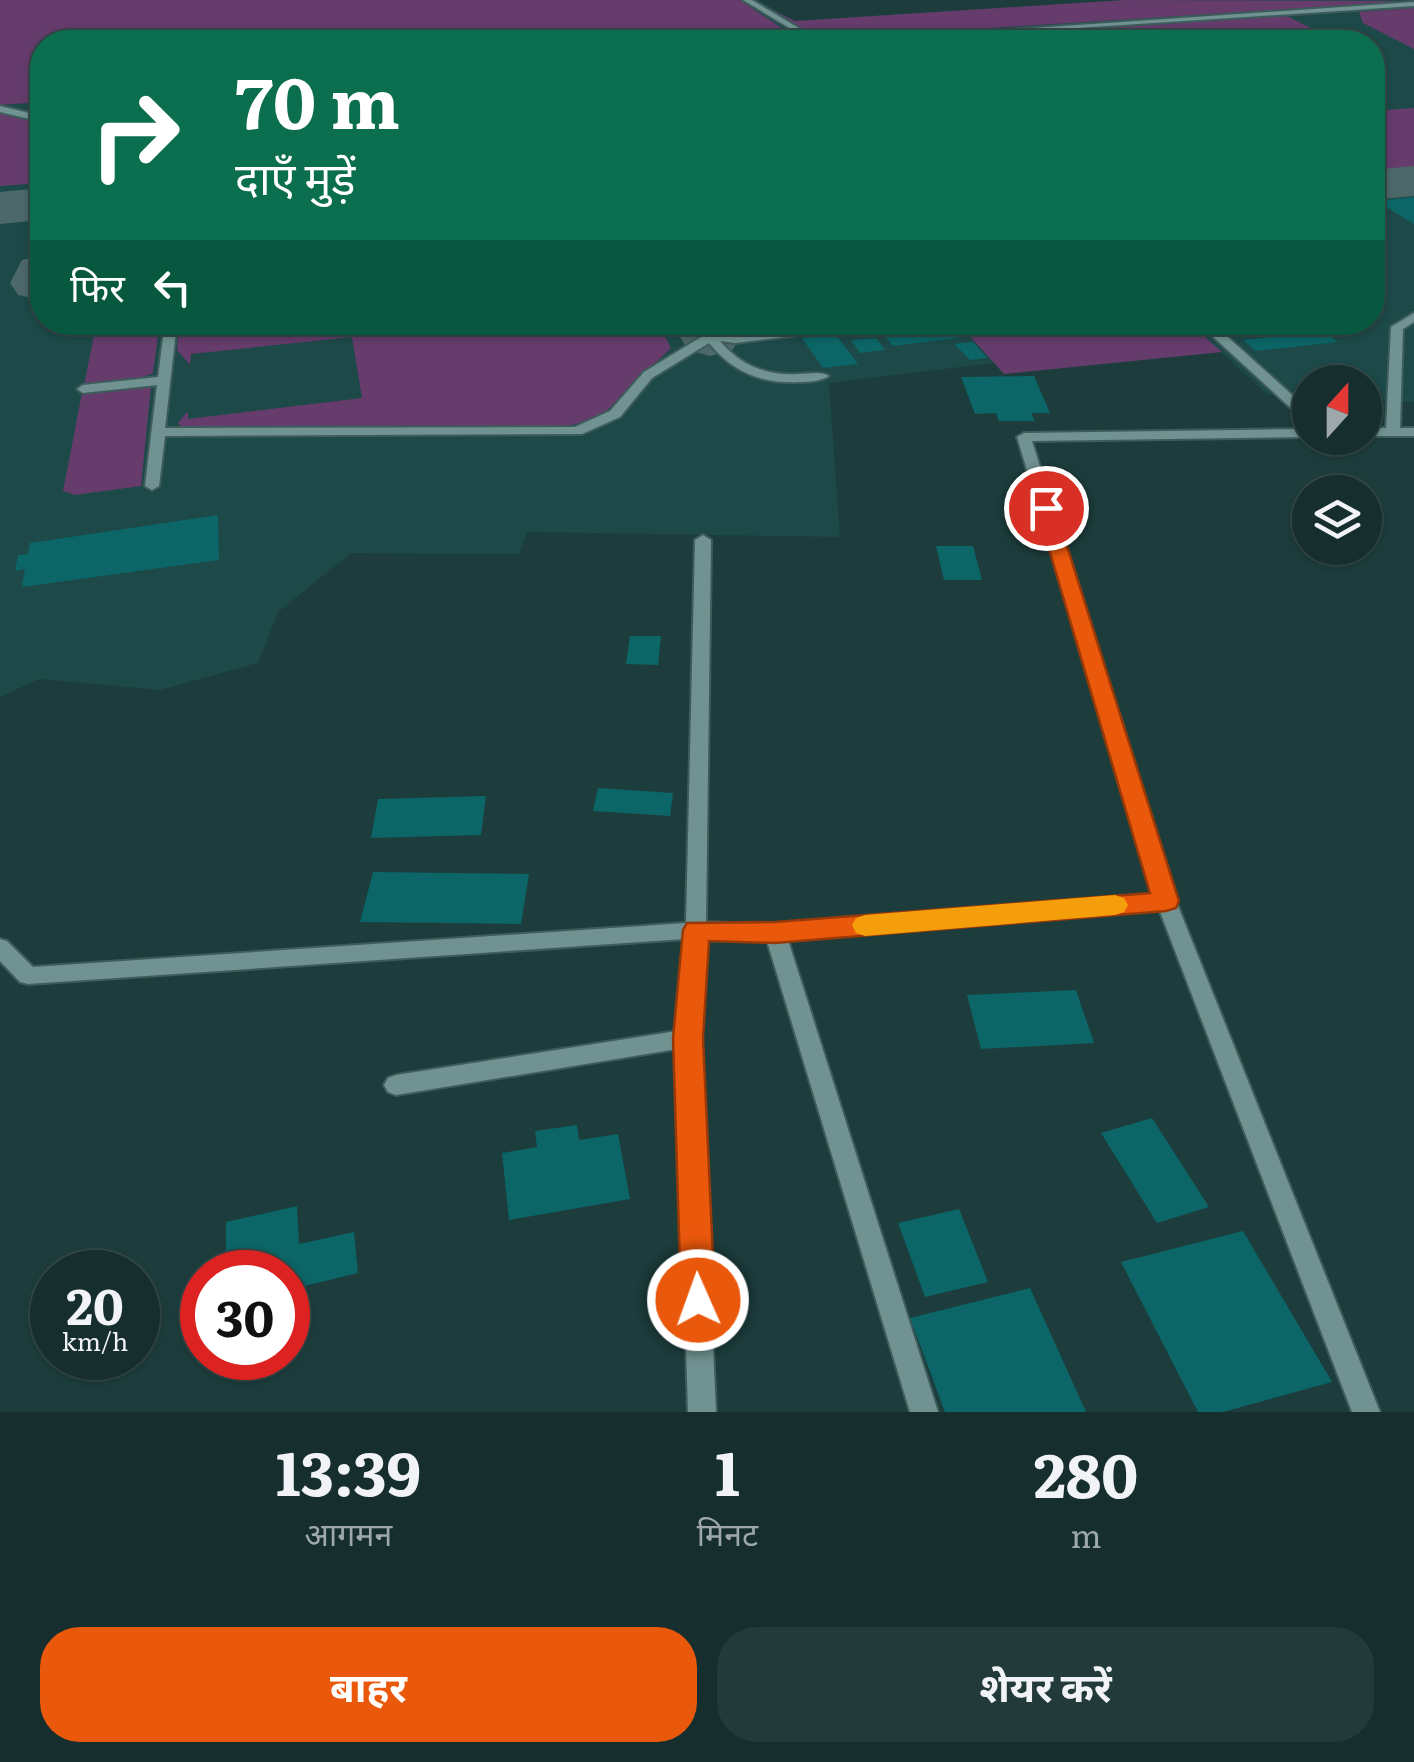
<!DOCTYPE html>
<html lang="hi">
<head>
<meta charset="utf-8">
<style>
	:root { --surface:#162e2e; --page:#233a3a; --text:#f1f3f6; --muted:#9ea8aa; --line:#354a4a; --accent:#ea580c }
	body { margin:0; font-family:Literata,"Noto Sans Devanagari",serif; background:var(--page); color:var(--text); height:100vh; display:flex; flex-direction:column; font-size:38px; white-space:nowrap }
	* { box-sizing:border-box; margin:0 }
	p { font-size:32px; color:var(--muted) }
	.icon { flex:none; width:55px; height:55px; fill:none; stroke:currentColor; stroke-width:2; stroke-linecap:round; stroke-linejoin:round }
	.map { position:relative; height:1412px; overflow:hidden }
	.side { display:flex; flex-direction:column; background:var(--surface); flex:1 }
	.side>* { flex:none }
	.hud { position:absolute; left:30px; top:30px; width:1355px; height:305px; border-radius:40px; box-shadow:0 2px 8px #0004,0 0 0 2px var(--line); background:#0b6e4f; color:#fff; overflow:hidden }
	.needle { width:65px; rotate:21deg }
	.tools { position:absolute; left:1292px; top:365px; display:grid; gap:20px }
	.tools a { display:grid; place-items:center; width:90px; height:90px; border-radius:50%; background:var(--surface); box-shadow:0 2px 8px #0004,0 0 0 2px var(--line); font-size:50px }
	.speed { position:absolute; left:30px; top:1250px; display:flex; gap:20px; font-size:50px; font-weight:700; text-align:center }
	.speed>* { display:grid; place-content:center; width:130px; height:130px; border-radius:50%; background:var(--surface); box-shadow:0 2px 8px #0004,0 0 0 2px var(--line); line-height:1 }
	.speed small { font-size:25px; font-weight:400 }
	.speed .limit { border:15px solid #d22; background:#fff; color:#111 }
	.pin { position:absolute; display:grid; place-items:center; width:85px; height:85px; color:#fff; margin:-42px; border:5px solid #fff; border-radius:50%; box-shadow:0 2px 10px #0007 }
	.me { position:absolute; width:110px; margin:-55px; rotate:358deg; stroke-linejoin:round; filter:drop-shadow(0 0 8px #0008) }
	.turn { display:flex; align-items:center; gap:35px; height:210px; padding:0 40px; font-size:45px }
	.turn .icon { width:130px; height:130px; stroke-width:2.5 }
	.turn b { display:block; font-size:70px; line-height:85px }
	.then { display:flex; align-items:center; height:95px; padding:0 40px; background:#0003; gap:20px; font-size:38px }
	.eta { display:flex; justify-content:space-evenly; align-items:center; height:170px; text-align:center }
	.eta b { font-size:60px; font-weight:700; line-height:70px }
	.cta { display:flex; gap:20px; margin-top:auto; padding:20px 40px }
	.cta a { flex:1; height:115px; border-radius:40px; background:var(--accent); color:#fff; font-size:40px; font-weight:700; line-height:115px; text-align:center }
	.cta a+a { background:var(--page); color:var(--text) }
	.map>svg:first-child { display:block }
</style>
</head>
<body>
<div class="map">
<svg width="1414" height="1412" viewBox="0 0 1414 1412">
	<rect width="100%" height="100%" fill="#1d3d3d"/>
	<path fill="#1d4949" fill-rule="evenodd" d="M0,0H758L795,21L1125,0H1414V402L1365,399V382H1310V397L1268,395L1221,352L1004,374L994,363L829,383L840,537L527,532L519,554L351,553L278,612L258,663L160,690L39,679L0,697ZM42,42H1372V322H42Z"/>
	<g fill="#653c6c">
		<polygon points="0,0 740,0 792,35 788,42 42,42 42,102 0,105"/>
		<polygon points="752,0 795,21 1125,0 1414,1 834,38 810,34"/>
		<polygon points="1414,8 1414,49 1363,23 1359,12"/>
		<polygon points="1287,16 1339,42 976,42 995,35"/>
		<polygon points="1414,108 1414,177 1373,181 1373,111"/>
		<polygon points="0,113 42,124 42,183 0,186"/>
		<polygon points="202,322 658,323 671,348 599,418 564,427 194,429 181,427 178,423 188,411 188,419 362,398 352,337 191,354 190,365 177,350 178,337"/>
		<polygon points="1099,322 1189,323 1222,352 1004,374 958,323 1038,323 1045,329"/>
		<polygon points="149,325 159,328 153,373 134,380 84,385 95,330"/>
		<polygon points="136,387 151,387 141,486 75,495 63,491 82,393"/>
	</g>
	<g fill="none" stroke-linecap="round" stroke-linejoin="round">
		<g fill="#4c6868" fill-rule="evenodd">
			<polygon points="1414,166 1414,196 1372,200 1372,170"/>
			<polygon points="42,188 42,220 0,224 0,192"/>
			<polygon points="42,255 42,300 18,295 10,283 22,260"/>
			<polygon points="671,322 732,322 741,337 732,350 710,356 688,350"/>
		</g>
	</g>
	<g fill="#0c6566">
		<polygon points="1414,197 1414,224 1376,201"/>
		<polygon points="887,322 945,322 959,338 893,346 875,324"/>
		<polygon points="1324,331 1338,342 1256,351 1243,340"/>
		<polygon points="836,335 858,364 823,368 802,338"/>
		<polygon points="876,338 885,350 860,353 851,340"/>
		<polygon points="973,342 987,358 970,360 954,344"/>
		<polygon points="1034,376 1050,413 1031,413 1035,421 999,421 996,413 975,414 961,377"/>
		<polygon points="218,515 219,560 22,587 25,569 15,571 18,555 28,554 30,543"/>
		<polygon points="936,546 973,546 982,580 944,580"/>
		<polygon points="630,636 661,636 658,665 626,664"/>
		<polygon points="598,788 673,793 670,816 593,811"/>
		<polygon points="486,796 481,835 371,838 378,799"/>
		<polygon points="373,872 529,874 521,924 360,922"/>
		<polygon points="1076,990 1094,1043 981,1049 967,995"/>
		<polygon points="1152,1118 1209,1207 1157,1223 1101,1133"/>
		<polygon points="577,1125 579,1140 618,1134 630,1199 509,1220 502,1153 537,1147 535,1131"/>
		<polygon points="297,1206 299,1244 354,1232 358,1273 288,1290 288,1272 226,1272 226,1222"/>
		<polygon points="959,1209 988,1282 925,1297 898,1223"/>
		<polygon points="1243,1231 1332,1382 1223,1412 1198,1412 1121,1262"/>
		<polygon points="1030,1288 1086,1412 945,1412 910,1318"/>
	</g>
	<g fill="none" stroke-linecap="round" stroke-linejoin="round">
		<g stroke="#3f5c5c" stroke-width="4">
			<g id="minor">
				<polygon points="743,0 752,0 822,42 813,42"/>
				<polygon points="1414,2 1414,6 863,42 831,42"/>
				<polygon points="0,106 42,116 42,122 0,112"/>
				<polygon points="1414,313 1414,322 1403,329 1400,428 1414,428 1414,436 1365,436 1365,428 1386,428 1391,327"/>
				<polygon points="104,322 149,322 143,326 95,331 89,327"/>
				<path d="M165,322H177L165,428L575,427L610,411L644,372L706,334L735,335L797,329V335L793,336L735,343L720,341C741,366 767,376 799,374C810,374 820,371 829,376C821,381 810,382 799,382C762,384 732,372 709,343L652,378L620,417L582,434L165,436L159,486L152,490L145,486L157,385L83,393L77,389L83,385L158,377Z"/>
				<polygon points="1197,322 1211,322 1310,411 1310,422 1305,421"/>
				<polygon points="1310,429 1310,437 1032,441 1176,901 1380,1412 1352,1412 1159,909 788,940 938,1412 910,1412 767,941 706,938 699,1038 716,1412 688,1412 677,1049 396,1095 388,1092 384,1085 388,1078 396,1075 677,1031 685,939 28,984 20,982 0,961 0,939 7,941 33,967 686,923 695,540 703,535 711,540 706,922 775,925 1154,894 1017,437 1024,433"/>
			</g>
		</g>
		<use href="#minor" fill="#709392" fill-rule="evenodd"/>
	</g>
	<polygon fill="#ea580c" stroke="#983908" stroke-width="2.5" points="1046,502 1055,508 1179,901 1176,908 1166,911 775,943 709,941 703,1038 715,1300 710,1311 698,1316 686,1311 681,1300 673,1038 683,930 687,923 775,922 1150,893 1037,508"/>
	<polygon fill="#f59e0b" points="1115,895 1124,898 1128,905 1124,912 1115,915 865,936 856,933 852,925 856,918 865,915"/>
</svg>
<div class="tools">
<a><svg class="needle" viewBox="-14 -14 28 28"><path d="M0-13l5 13h-10z" fill="#e53935"/><path d="M0 13l5-13h-10z" fill="#9ea8aa"/></svg></a>
<a><svg class="icon" aria-label="layers" viewBox="0 0 24 24"><path d="M12 4l9 5-9 5-9-5zM3 14l9 5 9-5"/></svg></a>
</div>
<div class="speed"><div>20<small>km/h</small></div><div class="limit">30</div></div>
<div class="pin" style="left:1046px;top:508px;background:#d93025"><svg class="icon" aria-label="arrive" viewBox="0 0 24 24"><path d="M6 21V4h12l-3 4 3 4H6"/></svg></div>
<svg class="me" style="left:698px;top:1300px" viewBox="-20 -20 40 40"><circle r="17" fill="#ea580c" stroke="#fff" stroke-width="3"/><path d="M0-11L8 9 0 5-8 9z" fill="#fff"/></svg>
<div class="hud">
<div class="turn"><svg class="icon" aria-label="right" viewBox="0 0 24 24"><path d="M7 20v-9h11M14 6l5 5-5 5"/></svg><div><b>70 m</b>दाएँ मुड़ें</div></div>
<div class="then">फिर<svg class="icon" aria-label="left" viewBox="0 0 24 24"><path d="M17 20v-9H6M10 6l-5 5 5 5"/></svg></div>
</div>
</div>
<section class="side">
<div class="eta">
<div><b>13:39</b><p>आगमन</p></div>
<div><b>1</b><p>मिनट</p></div>
<div><b>280</b><p>m</p></div>
</div>
<div class="cta"><a>बाहर</a><a>शेयर करें</a></div>
</section>
</body>
</html>
